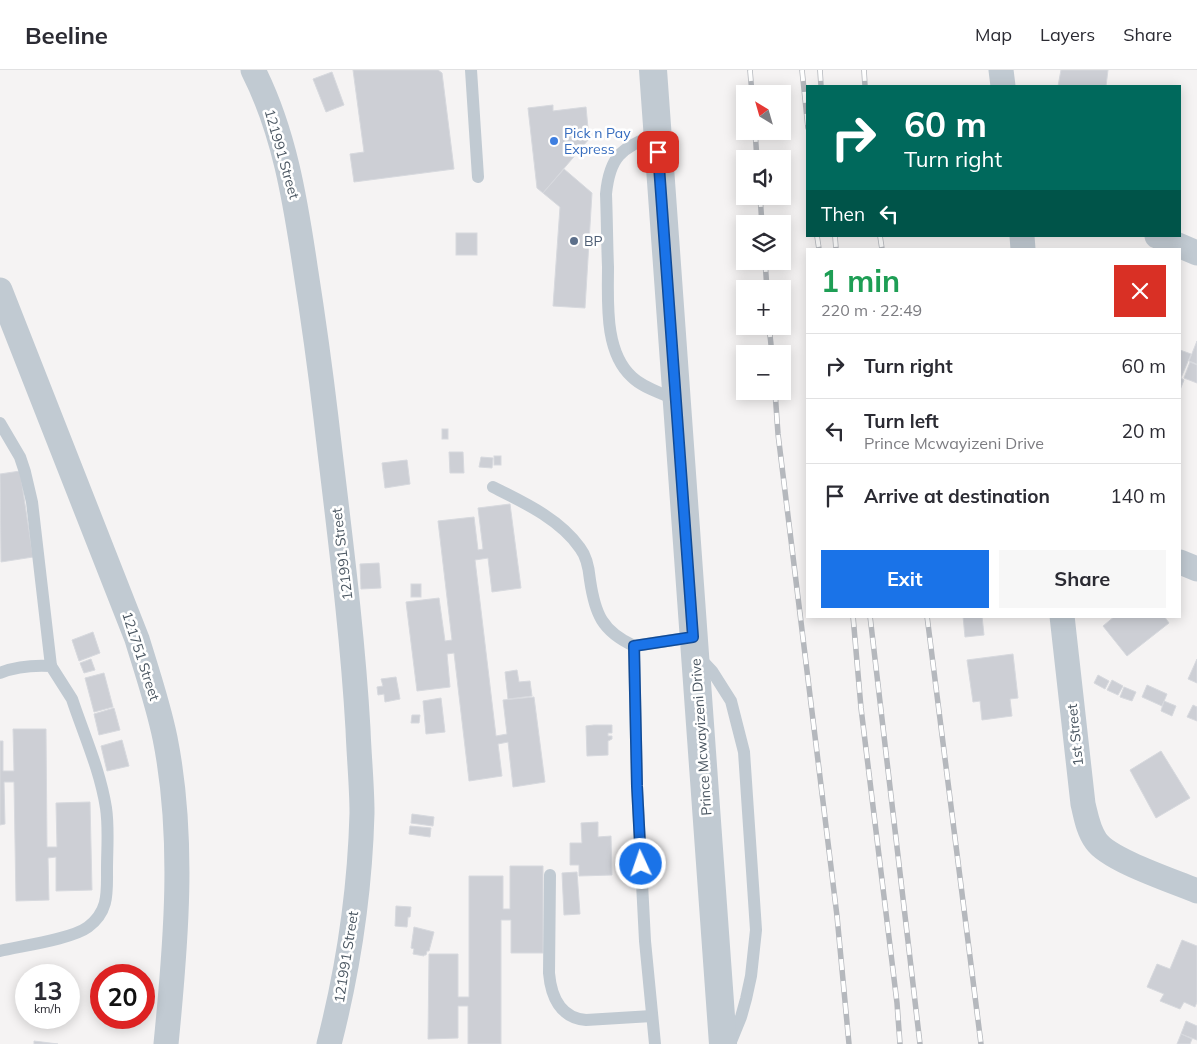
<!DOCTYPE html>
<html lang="en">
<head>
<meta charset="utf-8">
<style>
	:root { --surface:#fff; --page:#f7f7f7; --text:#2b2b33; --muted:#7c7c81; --line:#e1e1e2; --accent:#1a73e8 }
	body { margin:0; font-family:Mulish,sans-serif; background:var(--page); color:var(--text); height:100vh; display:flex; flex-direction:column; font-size:19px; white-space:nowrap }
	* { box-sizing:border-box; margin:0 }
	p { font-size:16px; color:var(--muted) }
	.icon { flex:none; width:28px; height:28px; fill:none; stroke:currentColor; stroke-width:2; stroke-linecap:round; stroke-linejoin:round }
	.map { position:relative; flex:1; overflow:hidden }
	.side { position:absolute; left:806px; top:178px; width:375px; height:370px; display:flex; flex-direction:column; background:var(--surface); border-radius:0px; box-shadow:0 2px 12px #0003 }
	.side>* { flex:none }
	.banner { position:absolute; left:806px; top:15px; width:375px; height:152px; border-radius:0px; box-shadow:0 2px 12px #0003; background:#00695c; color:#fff; overflow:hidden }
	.needle { width:32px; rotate:323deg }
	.tools { position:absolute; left:736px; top:15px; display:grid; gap:10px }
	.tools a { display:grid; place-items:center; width:55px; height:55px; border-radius:0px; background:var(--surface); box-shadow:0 2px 12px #0003; font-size:25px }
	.speed { position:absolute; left:15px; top:894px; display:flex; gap:10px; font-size:25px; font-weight:700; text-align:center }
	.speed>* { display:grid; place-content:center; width:65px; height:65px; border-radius:50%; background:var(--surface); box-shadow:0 2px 12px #0003; line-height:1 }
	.speed small { font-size:12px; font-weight:400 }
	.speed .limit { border:8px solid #d22; background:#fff; color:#111 }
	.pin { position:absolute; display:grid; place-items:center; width:42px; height:42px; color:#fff; margin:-21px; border-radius:10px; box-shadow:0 2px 8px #0006 }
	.me { position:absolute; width:55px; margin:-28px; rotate:357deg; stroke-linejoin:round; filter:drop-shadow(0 0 4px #0008) }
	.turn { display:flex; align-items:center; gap:18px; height:105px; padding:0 15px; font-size:22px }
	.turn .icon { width:65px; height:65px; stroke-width:2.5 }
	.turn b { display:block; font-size:35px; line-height:42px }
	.then { display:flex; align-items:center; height:48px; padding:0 15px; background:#0003; gap:10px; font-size:19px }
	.round { display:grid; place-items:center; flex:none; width:52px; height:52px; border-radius:0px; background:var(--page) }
	.overview { display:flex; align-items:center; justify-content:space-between; height:85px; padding:0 15px }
	h1 { font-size:30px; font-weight:700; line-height:38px; color:#1e9e55 }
	.action { display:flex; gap:10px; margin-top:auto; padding:10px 15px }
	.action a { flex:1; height:58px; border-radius:0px; background:var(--accent); color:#fff; font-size:20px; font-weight:700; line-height:58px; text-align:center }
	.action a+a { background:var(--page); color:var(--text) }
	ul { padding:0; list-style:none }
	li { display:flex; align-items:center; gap:15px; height:65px; padding:0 15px; border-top:1px solid var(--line) }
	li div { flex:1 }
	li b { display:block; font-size:19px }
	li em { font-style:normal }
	header { display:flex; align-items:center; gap:30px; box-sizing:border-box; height:70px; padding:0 25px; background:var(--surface); border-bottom:1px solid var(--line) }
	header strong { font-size:24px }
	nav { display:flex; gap:28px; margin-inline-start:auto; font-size:18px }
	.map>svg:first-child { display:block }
</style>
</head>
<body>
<header>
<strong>Beeline</strong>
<nav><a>Map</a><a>Layers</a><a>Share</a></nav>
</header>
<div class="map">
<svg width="1197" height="974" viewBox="0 0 1197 974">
	<rect width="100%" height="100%" fill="#f5f3f3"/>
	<g fill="#cdcfd5" stroke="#d7d9de">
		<polygon points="353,0 438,0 442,3 454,99 354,112 350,84 364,82"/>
		<polygon points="1061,0 1108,0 1106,16 1058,16"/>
		<polygon points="332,2 344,35 326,42 313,9"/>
		<polygon points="553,35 553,41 586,37 589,69 543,123 537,118 528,38"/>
		<polygon points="564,99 592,123 585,238 553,236 560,137 543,123"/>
		<rect x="456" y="163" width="21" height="22"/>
		<polygon points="1197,271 1197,294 1189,291"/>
		<polygon points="1180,280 1191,284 1181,308 1184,310 1180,320"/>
		<polygon points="1190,292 1197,295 1197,313 1184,308"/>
		<rect x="442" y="359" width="6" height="10"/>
		<polygon points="449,382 463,382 464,403 450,403"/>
		<rect x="494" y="386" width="7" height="9"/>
		<polygon points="481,387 493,388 492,398 479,397"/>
		<polygon points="407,390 410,414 385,418 382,393"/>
		<polygon points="20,401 33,487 1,492 0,404"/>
		<polygon points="510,434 521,518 492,522 488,488 475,490 496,666 507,664 503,630 534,627 545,712 513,717 508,672 498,674 502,706 469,711 454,583 447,584 450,617 417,621 406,532 439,528 445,571 452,570 438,451 474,447 478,480 483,479 478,438"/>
		<polygon points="379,493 381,518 361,519 360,494"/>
		<rect x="411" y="514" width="10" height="13"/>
		<polygon points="963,546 982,546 984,565 965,567"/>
		<polygon points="1115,546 1164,546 1169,553 1127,586 1103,556"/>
		<polygon points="93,562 100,583 79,591 72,570"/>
		<polygon points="1013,584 1018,628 1010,629 1012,646 982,650 980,631 973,632 967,590"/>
		<polygon points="91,589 95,600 84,603 80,593"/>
		<polygon points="1197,589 1197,613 1188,609"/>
		<polygon points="517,600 519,612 530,611 532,626 508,629 505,602"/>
		<polygon points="104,603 113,637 94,642 85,608"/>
		<polygon points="1098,605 1109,611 1105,619 1094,613"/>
		<polygon points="396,607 400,629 385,632 384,624 378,625 377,617 383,616 381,609"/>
		<polygon points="1112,610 1123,616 1118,625 1107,620"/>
		<polygon points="1147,615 1167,624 1162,636 1142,627"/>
		<polygon points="1124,617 1136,622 1132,631 1120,627"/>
		<polygon points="441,628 445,662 426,664 423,631"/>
		<polygon points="1164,631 1176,636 1172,646 1161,641"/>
		<polygon points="1193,635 1197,637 1197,651 1187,647"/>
		<polygon points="114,638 120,660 99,665 94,644"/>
		<polygon points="412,645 420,645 419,653 411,653"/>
		<polygon points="594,655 612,655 612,663 608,663 608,666 612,666 612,669 608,671 608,685 587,686 586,656"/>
		<polygon points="13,659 46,659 47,777 57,777 56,733 90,732 92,820 56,821 56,787 48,788 49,830 16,831 14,712 4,712 5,754 0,755 0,671 3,671 3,701 14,701"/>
		<polygon points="122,670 129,696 107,701 101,676"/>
		<polygon points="1161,681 1190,728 1156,748 1130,700"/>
		<polygon points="412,744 434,747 433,756 411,753"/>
		<polygon points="598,752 598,767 611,766 612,805 579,806 579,795 570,795 570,773 582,773 581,753"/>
		<polygon points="410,756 431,758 430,767 409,764"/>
		<polygon points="510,796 543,796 543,883 511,883 511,850 501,850 501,974 468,974 468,936 458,936 458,968 428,969 429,884 458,884 458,927 469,927 469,806 503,806 503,839 510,839"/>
		<polygon points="577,802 580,844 564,845 562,803"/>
		<polygon points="396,836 411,837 410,847 408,847 407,857 395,856"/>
		<polygon points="414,857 434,862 429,881 427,881 426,885 424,885 424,886 413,884 414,879 411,878"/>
		<polygon points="1182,870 1197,876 1197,932 1195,937 1184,932 1180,939 1160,931 1164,924 1147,917 1157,894 1170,899"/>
		<polygon points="1186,951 1197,956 1197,970 1181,964"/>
		<polygon points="1181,964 1192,969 1190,974 1177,974"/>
		<polygon points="34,971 58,974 34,974"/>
	</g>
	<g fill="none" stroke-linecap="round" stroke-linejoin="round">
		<g stroke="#c1cad2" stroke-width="12">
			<polyline points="471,0 478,107"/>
			<path d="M657,63C623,79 610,83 606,124C607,149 607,173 608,197C608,231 604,282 632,307C643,318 662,323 676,330"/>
			<polyline points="0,353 20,387 25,402 32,432 51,596"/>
			<path d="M493,417C523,432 560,449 580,478C587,487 589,499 590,510C595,544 602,561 634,576"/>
			<polyline points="698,586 712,601 731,631 744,682 756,860 751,906 746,929 741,947 730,974"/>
			<path d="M0,603C17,596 33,595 51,596L72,629C84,665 100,700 106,738C109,758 107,779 107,799C107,823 109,841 88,857C72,869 21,876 0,881"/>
			<path d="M550,805L549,903C551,926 560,948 586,950L652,946"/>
			<polyline points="655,974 645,871 637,716 634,576 693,567"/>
		</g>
		<g stroke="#c1cad2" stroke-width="25">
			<path d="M253,0C284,61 295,129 305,196C313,247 320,297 326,348C338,452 352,555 358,659C359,687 362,716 362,743C360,819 348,900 329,974"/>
			<polyline points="1001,0 1003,16"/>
			<polyline points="1022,166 1023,179"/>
			<polyline points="1157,166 1197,183"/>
			<path d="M0,220L137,569C147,602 158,634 165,668C185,768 176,873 166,974"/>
			<polyline points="1180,492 1197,499"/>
			<path d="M1062,546L1083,734C1086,746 1088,760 1096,771C1109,790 1173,811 1197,821"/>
		</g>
		<polyline stroke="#c1cad2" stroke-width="28" points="653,0 723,974"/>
		<g stroke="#b5b8bd" stroke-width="5.5">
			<g id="rail">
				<polyline points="750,0 752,24"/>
				<polyline points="802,0 808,58"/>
				<polyline points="820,0 821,16"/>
				<polyline points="864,0 865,16"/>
				<polyline points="755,61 757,89"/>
				<polyline points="760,126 762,154"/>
				<polyline points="817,166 819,179"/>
				<polyline points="835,166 836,179"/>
				<polyline points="880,166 882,179"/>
				<polyline points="765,191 767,219"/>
				<polyline points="769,256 772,284"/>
				<polyline points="775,321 778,364 837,846 849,974"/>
				<polyline points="853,546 861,638 897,933 900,974"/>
				<polyline points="870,546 920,974"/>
				<polyline points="927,546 981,974"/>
			</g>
		</g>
		<use href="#rail" stroke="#fff" stroke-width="4" stroke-dasharray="11" stroke-linecap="butt"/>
	</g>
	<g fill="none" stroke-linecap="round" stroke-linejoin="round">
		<g stroke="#114b97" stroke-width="12">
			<polyline id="route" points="641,794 637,716 634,576 693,567 658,82"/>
		</g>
		<use href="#route" stroke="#1a73e8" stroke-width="9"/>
	</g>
	<circle fill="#3f7fe0" stroke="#fff" stroke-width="2" cx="554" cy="71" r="5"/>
	<circle fill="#5c6f8a" stroke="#fff" stroke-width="2" cx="574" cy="171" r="5"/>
	<g text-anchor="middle" stroke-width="5" stroke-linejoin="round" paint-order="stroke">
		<g font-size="14" fill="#366cbe" stroke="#fff" text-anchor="start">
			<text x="564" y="68">Pick n Pay<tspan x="564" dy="16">Express</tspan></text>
		</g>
		<g font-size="14" fill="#4a5661" stroke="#fff">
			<text transform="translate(282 84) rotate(74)" y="5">121991 Street</text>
			<text transform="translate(342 484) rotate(-97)" y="5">121991 Street</text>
			<text transform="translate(141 586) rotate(72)" y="5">121751 Street</text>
			<text transform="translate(1075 665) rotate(-96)" y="5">1st Street</text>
			<text transform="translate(701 667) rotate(-94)" y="5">Prince Mcwayizeni Drive</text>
			<text transform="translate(346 887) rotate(-81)" y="5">121991 Street</text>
		</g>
		<g font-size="14" fill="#4e5e75" stroke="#fff" text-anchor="start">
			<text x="584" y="176">BP</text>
		</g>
	</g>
</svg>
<div class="tools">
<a><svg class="needle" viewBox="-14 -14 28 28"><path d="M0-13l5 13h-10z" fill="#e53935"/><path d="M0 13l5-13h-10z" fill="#7c7c81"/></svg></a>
<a><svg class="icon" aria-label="sound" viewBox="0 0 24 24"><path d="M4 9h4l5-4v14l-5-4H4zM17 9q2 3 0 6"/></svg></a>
<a><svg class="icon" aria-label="layers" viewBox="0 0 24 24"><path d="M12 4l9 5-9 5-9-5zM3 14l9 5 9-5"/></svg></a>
<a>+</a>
<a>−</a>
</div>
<div class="speed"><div>13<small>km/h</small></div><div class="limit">20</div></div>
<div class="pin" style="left:658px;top:82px;background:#d93025"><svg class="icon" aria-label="arrive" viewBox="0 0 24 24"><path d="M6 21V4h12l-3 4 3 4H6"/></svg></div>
<svg class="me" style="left:641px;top:794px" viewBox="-20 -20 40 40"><circle r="17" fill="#1a73e8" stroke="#fff" stroke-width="3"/><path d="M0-11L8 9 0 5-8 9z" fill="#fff"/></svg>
<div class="banner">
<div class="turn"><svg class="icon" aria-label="right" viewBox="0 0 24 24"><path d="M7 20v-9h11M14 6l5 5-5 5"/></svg><div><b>60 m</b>Turn right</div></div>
<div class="then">Then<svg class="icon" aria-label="left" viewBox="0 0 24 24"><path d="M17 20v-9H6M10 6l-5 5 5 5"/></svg></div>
</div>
<section class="side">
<div class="overview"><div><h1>1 min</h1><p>220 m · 22:49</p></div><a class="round" style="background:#d93025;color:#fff"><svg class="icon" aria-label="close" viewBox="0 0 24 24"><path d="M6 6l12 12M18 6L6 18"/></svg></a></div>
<ul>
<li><svg class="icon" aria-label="right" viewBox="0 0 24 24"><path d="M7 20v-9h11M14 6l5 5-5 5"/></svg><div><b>Turn right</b></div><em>60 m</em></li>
<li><svg class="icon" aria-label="left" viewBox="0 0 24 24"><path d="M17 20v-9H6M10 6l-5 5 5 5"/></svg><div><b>Turn left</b><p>Prince Mcwayizeni Drive</p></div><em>20 m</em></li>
<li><svg class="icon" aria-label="arrive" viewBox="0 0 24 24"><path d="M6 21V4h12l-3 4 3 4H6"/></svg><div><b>Arrive at destination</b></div><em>140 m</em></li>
</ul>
<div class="action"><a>Exit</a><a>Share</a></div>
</section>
</div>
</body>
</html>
